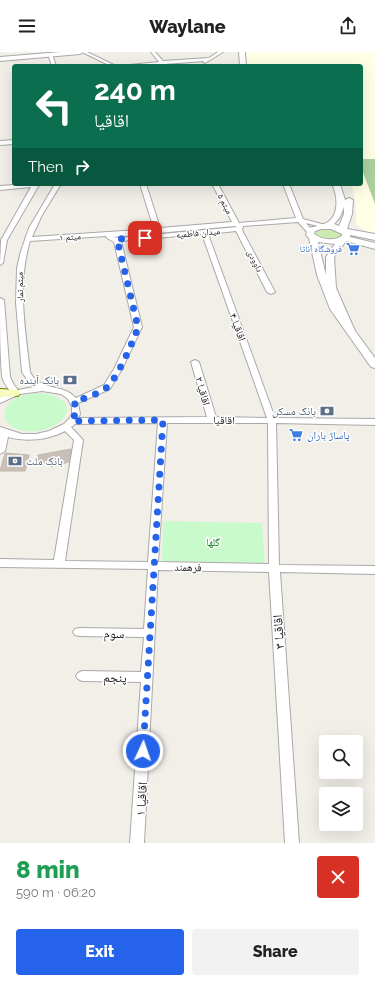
<!DOCTYPE html>
<html lang="en">
<head>
<meta charset="utf-8">
<style>
	:root { --surface:#fff; --page:#f2f2f2; --text:#222; --muted:#767676; --accent:#2563eb }
	body { margin:0; font-family:Raleway,"Noto Naskh Arabic",sans-serif; background:var(--page); color:var(--text); height:100vh; display:flex; flex-direction:column; font-size:15px; white-space:nowrap }
	* { box-sizing:border-box; margin:0 }
	p { font-size:13px; color:var(--muted) }
	.icon { flex:none; width:22px; height:22px; fill:none; stroke:currentColor; stroke-width:2; stroke-linecap:round; stroke-linejoin:round }
	.map { position:relative; height:791px; overflow:hidden }
	.drawer { display:flex; flex-direction:column; background:var(--surface); flex:1 }
	.drawer>* { flex:none }
	.guide { position:absolute; left:12px; top:12px; width:351px; height:122px; border-radius:4px; box-shadow:0 4px 16px #0002; background:#0b6e4f; color:#fff; overflow:hidden }
	.buttons { position:absolute; left:319px; top:683px; display:grid; gap:8px }
	.buttons a { display:grid; place-items:center; width:44px; height:44px; border-radius:4px; background:var(--surface); box-shadow:0 4px 16px #0002; font-size:20px }
	.pin { position:absolute; display:grid; place-items:center; width:34px; height:34px; color:#fff; margin:-17px; border-radius:8px; box-shadow:0 2px 6px #0006 }
	.me { position:absolute; width:44px; margin:-22px; rotate:3deg; stroke-linejoin:round; filter:drop-shadow(0 0 3px #0008) }
	.turn { display:flex; align-items:center; gap:14px; height:84px; padding:0 16px; font-size:18px }
	.turn .icon { width:52px; height:52px; stroke-width:2.5 }
	.turn b { display:block; font-size:28px; line-height:34px }
	.then { display:flex; align-items:center; height:38px; padding:0 16px; background:#0003; gap:8px; font-size:15px }
	.round { display:grid; place-items:center; flex:none; width:42px; height:42px; border-radius:4px; background:var(--page) }
	.head { display:flex; align-items:center; justify-content:space-between; height:68px; padding:0 16px }
	h1 { font-size:24px; font-weight:800; line-height:30px; color:#1e9e55 }
	.action { display:flex; gap:8px; margin-top:auto; padding:8px 16px }
	.action a { flex:1; height:46px; border-radius:4px; background:var(--accent); color:#fff; font-size:16px; font-weight:800; line-height:46px; text-align:center }
	.action a+a { background:var(--page); color:var(--text) }
	header { display:flex; justify-content:space-between; align-items:center; height:52px; padding:0 16px; background:var(--surface); font-size:18px; font-weight:800 }
	.map>svg:first-child { display:block }
</style>
</head>
<body>
<header><svg class="icon" aria-label="menu" viewBox="0 0 24 24"><path d="M4 6h16M4 12h16M4 18h16"/></svg>Waylane<svg class="icon" aria-label="share" viewBox="0 0 24 24"><path d="M12 15V3M7 8l5-5 5 5M5 13v7h14v-7"/></svg></header>
<div class="map">
<svg width="375" height="791" viewBox="0 0 375 791">
	<rect width="100%" height="100%" fill="#f2efe9"/>
	<polygon fill="#ffffe5" points="245,0 375,0 375,181 366,179 356,172 356,156 353,138 350,132 361,132 361,14 247,14"/>
	<path fill="#cdebb0" d="M332,176L341,181V184C332,189 321,188 314,181L319,177Z"/>
	<polygon fill="#add19e" points="361,107 375,107 375,152 361,115"/>
	<g fill="#c8facc">
		<path d="M40,341C95,349 55,387 20,378C3,374 0,360 11,349C19,343 30,342 40,341Z"/>
		<polygon points="163,469 262,471 265,511 162,509"/>
	</g>
	<g fill="#c7bfb8" stroke="#c4b6ab">
		<polygon points="71,397 69,410 51,415 47,411 34,411 38,403"/>
		<polygon points="5,401 29,403 25,419 0,419"/>
	</g>
	<g fill="none" stroke-linecap="round" stroke-linejoin="round">
		<g stroke="#a9a9a9" stroke-width="2">
			<g id="minor">
				<polygon points="82,0 87,0 116,14 111,14"/>
				<polygon points="151,0 155,0 163,9 209,6 218,0 223,0 205,11 203,10 204,9 165,12 165,14 161,12 120,14 159,10"/>
				<polygon points="50,1 52,2 56,14 52,14 48,2"/>
				<polygon points="14,88 14,92 0,93 0,89"/>
				<polygon points="27,132 39,133 7,188 3,211 0,213 1,188 31,135 0,138 0,134"/>
				<path d="M55,132H61L42,163L32,185L154,177L140,132H146L160,176L232,170L212,132H218L239,171L296,166L283,132H289L303,167L329,174L326,176L306,171L313,180L310,182L308,181L298,170L243,174L242,178L275,240L271,242L267,240L236,179L208,182L275,366L375,367V373L276,371L279,513L375,514V522L280,520L299,791H285L269,520L158,518L144,791H130L141,630L82,629L78,627L76,624L78,621L82,619L141,620L144,585L79,584L75,583L73,580L75,577L79,576L144,577L148,517L0,515V507L54,508L74,388L65,379C48,388 27,390 8,385L5,399L0,402V375L22,382H36L49,379L64,372L69,367L72,362V355L68,347L61,342L42,339L20,342L0,351V345L11,340C7,335 3,330 2,324C0,299 0,271 0,246L4,248L10,325L14,333L18,338L34,335L29,330L22,320L16,251L17,216L21,199L29,176ZM235,174L237,175L119,186L113,185ZM202,182L267,366L216,365L199,310L195,308L191,310L207,365L78,366L80,362L78,351L110,337L122,317L142,275L121,189ZM106,184L107,186L114,190L134,275L114,317L104,333L76,346C63,331 40,340 30,320C25,276 17,232 30,189ZM158,371L148,510L65,509L83,388L71,375L75,372ZM167,371H268L269,512L158,510Z"/>
			</g>
		</g>
		<g stroke="#a9a9a9" stroke-width="2">
			<g id="tertiary">
				<polygon points="61,0 83,0 80,2 0,9 0,5"/>
				<polygon points="239,0 245,0 246,14 240,14"/>
				<path d="M332,132H340L345,148L349,146L353,148L352,162L347,177L375,182V188L350,183V185L375,191V197L346,189L334,205L336,236L355,279L375,306V316L371,315L330,257L317,223L309,186L306,183L308,176C313,175 319,174 324,172C340,166 338,144 332,132ZM344,155V162L339,174L334,172L340,165ZM321,177H331L342,182V184C333,189 323,188 314,182L315,179ZM318,190L335,192L326,205V223Z"/>
			</g>
		</g>
		<g stroke="#707d05" stroke-width="2">
			<polygon id="secondary" points="0,337 18,338 20,341 18,344 0,345"/>
		</g>
		<use href="#minor" fill="#fff" fill-rule="evenodd"/>
		<use href="#tertiary" fill="#fff" fill-rule="evenodd"/>
		<use href="#secondary" fill="#f7fabf" fill-rule="evenodd"/>
	</g>
	<g fill="none" stroke-linecap="round" stroke-linejoin="round">
		<path stroke="#2563eb" stroke-width="7" stroke-dasharray="0 12.6" d="M143,699L163,368L72,369L77,358L74,350C85,346 96,343 106,336C116,329 134,288 138,275L117,187L145,186"/>
	</g>
	<defs>
		<g id="supermarket-bare" transform="scale(1.08)"><path d="M-6-5.5h2.5l.6 2H6L4.5 2H-2.5L-4.4-4H-6ZM-1.5 3.2a1.3 1.3 0 1 0 .1 0ZM3 3.2a1.3 1.3 0 1 0 .1 0Z" fill="#3f7fe0" stroke="#fff" stroke-width="2.5" paint-order="stroke"/></g>
		<g id="bank-bare" transform="scale(1.08)"><path d="M-6-4H6V4H-6ZM0-2.3a2.3 2.3 0 1 0 0 4.6a2.3 2.3 0 1 0 0-4.6Z" fill="#5c6f8a" stroke="#fff" stroke-width="2.5" paint-order="stroke"/></g>
	</defs>
	<g fill-rule="evenodd">
		<use href="#supermarket-bare" x="353" y="197"/>
		<use href="#bank-bare" x="70" y="328"/>
		<use href="#bank-bare" x="327" y="359"/>
		<use href="#supermarket-bare" x="296" y="383"/>
		<use href="#bank-bare" x="15" y="409"/>
	</g>
	<g text-anchor="middle" stroke-width="3" stroke-linejoin="round" paint-order="stroke">
		<g font-size="9" fill="#222" stroke="#fff">
			<text transform="translate(225 152) rotate(63)" y="3">میثم ۵</text>
			<text transform="translate(198 181) rotate(-5)" y="3">میدان فاطمیه</text>
			<text transform="translate(70 185) rotate(-4)" y="3">میثم ۱</text>
			<text transform="translate(255 209) rotate(63)" y="3">داوودی</text>
			<text transform="translate(20 235) rotate(-91)" y="3">میثم تمار</text>
		</g>
		<g font-size="9" fill="#366cbe" stroke="#fff" text-anchor="end">
			<text x="342" y="200">فروشگاه آناتا</text>
		</g>
		<g font-size="11" fill="#222" stroke="#fff">
			<text transform="translate(238 275) rotate(70)" y="4">اقاقیا ۴</text>
			<text transform="translate(203 339) rotate(74)" y="4">اقاقیا ۲</text>
			<text transform="translate(224 368) rotate(1)" y="4">اقاقیا</text>
			<text transform="translate(188 515) rotate(1)" y="4">فرهمند</text>
		</g>
		<g font-size="11" fill="#4e5e75" stroke="#fff" text-anchor="end">
			<text x="59" y="332">بانک آینده</text>
			<text x="316" y="363">بانک مسکن</text>
			<text x="26" y="413" text-anchor="start">بانک ملت</text>
		</g>
		<g font-size="11" fill="#366cbe" stroke="#fff" text-anchor="start">
			<text x="307" y="387">پاساژ باران</text>
		</g>
		<g font-size="11" fill="#0c8416" stroke="#fff">
			<text x="213" y="494">گلها</text>
		</g>
		<g font-size="13" fill="#222" stroke="#fff">
			<text transform="translate(278 580) rotate(-94)" y="5">اقاقیا ۳</text>
			<text transform="translate(114 581) rotate(1)" y="5">سوم</text>
			<text transform="translate(115 625) rotate(1)" y="5">پنجم</text>
			<text transform="translate(141 747) rotate(-86)" y="5">اقاقیا ۱</text>
		</g>
	</g>
</svg>
<div class="buttons">
<a><svg class="icon" aria-label="search" viewBox="0 0 24 24"><circle cx="10" cy="10" r="6"/><path d="M15 15l6 6"/></svg></a>
<a><svg class="icon" aria-label="layers" viewBox="0 0 24 24"><path d="M12 4l9 5-9 5-9-5zM3 14l9 5 9-5"/></svg></a>
</div>
<div class="pin" style="left:145px;top:186px;background:#d93025"><svg class="icon" aria-label="arrive" viewBox="0 0 24 24"><path d="M6 21V4h12l-3 4 3 4H6"/></svg></div>
<svg class="me" style="left:143px;top:699px" viewBox="-20 -20 40 40"><circle r="17" fill="#2563eb" stroke="#fff" stroke-width="3"/><path d="M0-11L8 9 0 5-8 9z" fill="#fff"/></svg>
<div class="guide">
<div class="turn"><svg class="icon" aria-label="left" viewBox="0 0 24 24"><path d="M17 20v-9H6M10 6l-5 5 5 5"/></svg><div><b>240 m</b>اقاقیا</div></div>
<div class="then">Then<svg class="icon" aria-label="right" viewBox="0 0 24 24"><path d="M7 20v-9h11M14 6l5 5-5 5"/></svg></div>
</div>
</div>
<section class="drawer">
<div class="head"><div><h1>8 min</h1><p>590 m · 06:20</p></div><a class="round" style="background:#d93025;color:#fff"><svg class="icon" aria-label="close" viewBox="0 0 24 24"><path d="M6 6l12 12M18 6L6 18"/></svg></a></div>
<div class="action"><a>Exit</a><a>Share</a></div>
</section>
</body>
</html>
